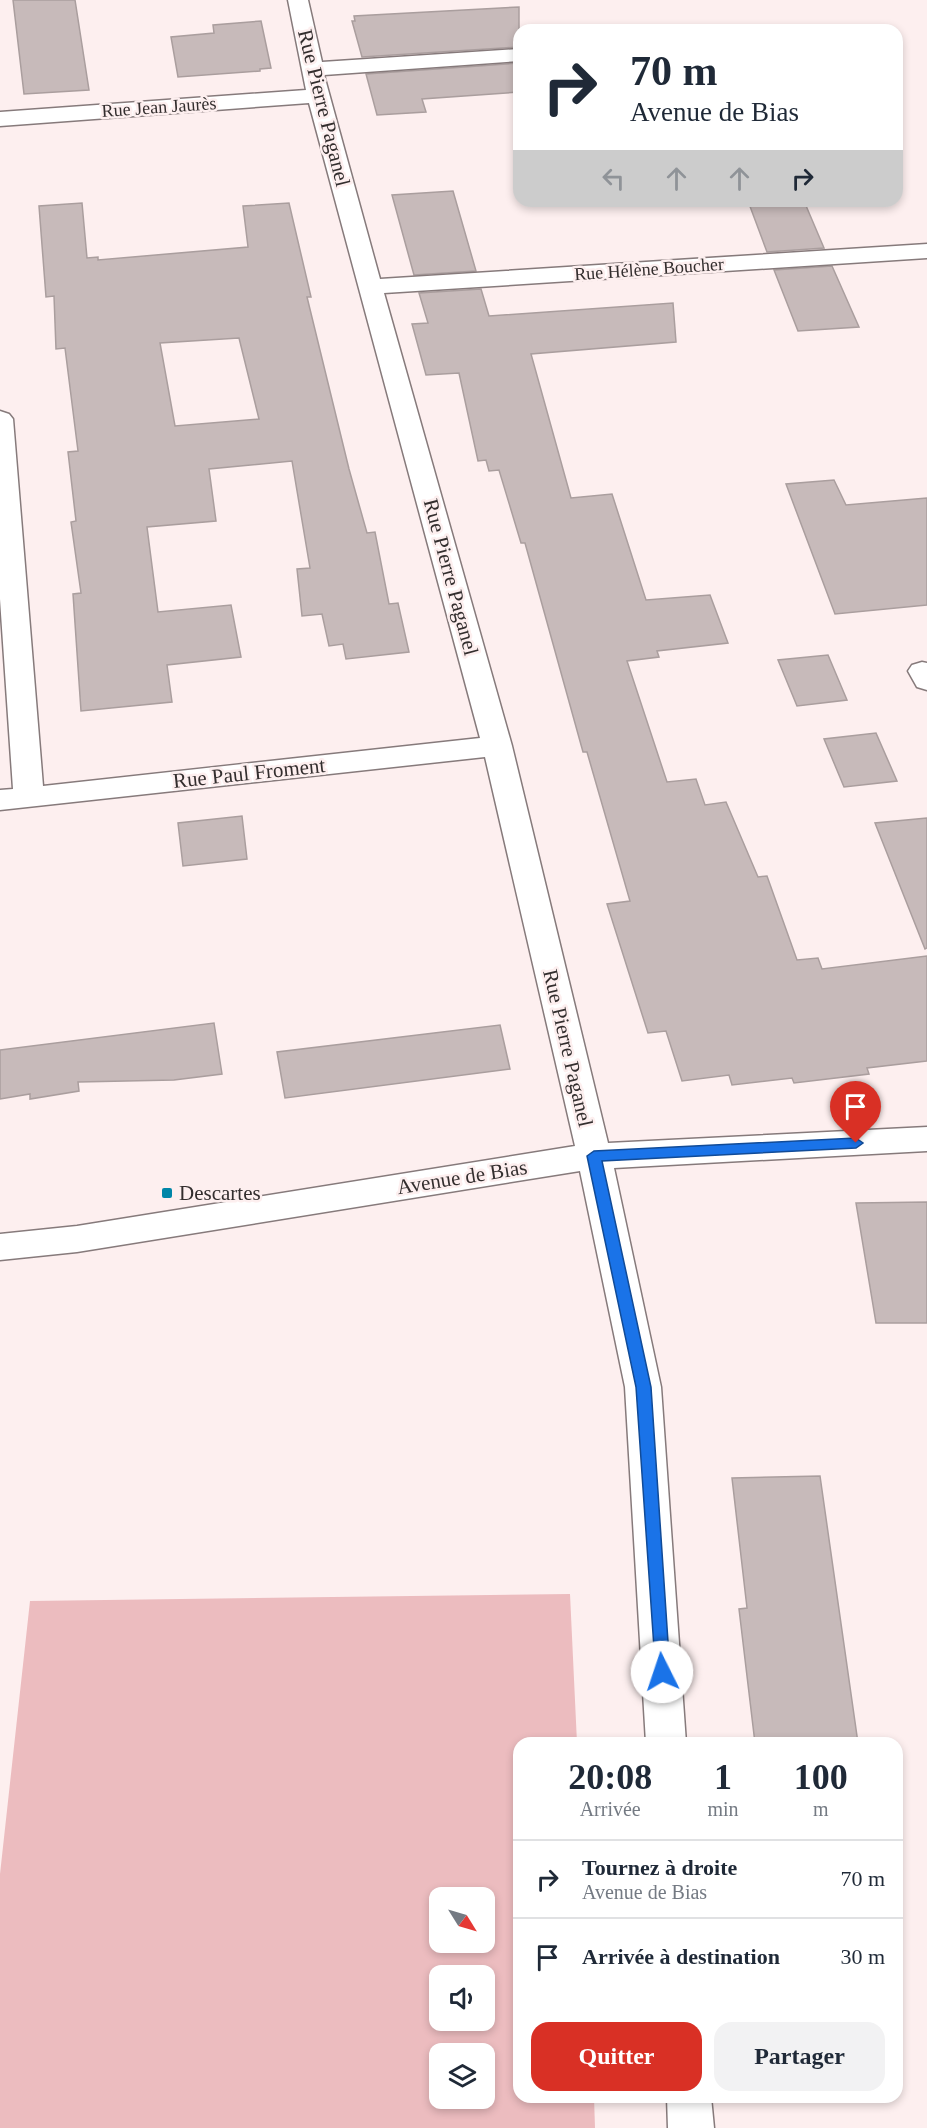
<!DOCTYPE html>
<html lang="fr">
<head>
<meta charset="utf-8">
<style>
	:root { --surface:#fff; --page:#f2f2f3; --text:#1f2937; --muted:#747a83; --line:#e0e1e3; --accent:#d93025 }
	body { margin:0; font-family:"Times New Roman",serif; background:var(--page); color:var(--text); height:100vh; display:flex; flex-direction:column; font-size:22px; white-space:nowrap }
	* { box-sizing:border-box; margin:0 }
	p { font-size:20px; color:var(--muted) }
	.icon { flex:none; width:33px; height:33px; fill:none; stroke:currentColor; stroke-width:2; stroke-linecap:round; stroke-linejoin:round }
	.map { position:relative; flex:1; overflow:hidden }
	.panel { position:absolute; left:513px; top:1737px; width:390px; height:366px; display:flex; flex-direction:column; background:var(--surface); border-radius:18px; box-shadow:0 3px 9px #0003 }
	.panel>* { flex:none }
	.guide { position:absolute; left:513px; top:24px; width:390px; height:183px; border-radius:18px; box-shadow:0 3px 9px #0003; background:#fff; color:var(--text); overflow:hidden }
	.needle { width:39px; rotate:127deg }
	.fabs { position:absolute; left:429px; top:1887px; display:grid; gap:12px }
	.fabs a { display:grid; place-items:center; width:66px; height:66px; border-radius:12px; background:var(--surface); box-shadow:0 3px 9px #0003; font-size:30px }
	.pin { position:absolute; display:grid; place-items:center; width:51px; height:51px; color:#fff; margin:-62px -26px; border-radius:50% 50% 50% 0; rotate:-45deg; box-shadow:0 0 6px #0007 }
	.pin .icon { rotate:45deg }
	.me { position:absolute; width:66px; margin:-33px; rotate:356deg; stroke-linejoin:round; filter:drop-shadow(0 0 4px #0008) }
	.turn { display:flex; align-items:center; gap:21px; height:126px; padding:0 18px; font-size:27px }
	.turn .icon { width:78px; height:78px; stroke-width:2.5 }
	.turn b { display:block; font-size:42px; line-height:51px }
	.lanes { display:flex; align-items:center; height:57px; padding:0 18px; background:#0003; justify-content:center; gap:30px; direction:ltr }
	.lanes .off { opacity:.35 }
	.eta { display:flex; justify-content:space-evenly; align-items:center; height:102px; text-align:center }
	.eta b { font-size:36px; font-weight:700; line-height:42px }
	.primary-button { display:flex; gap:12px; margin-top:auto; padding:12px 18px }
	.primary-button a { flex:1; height:69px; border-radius:18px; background:var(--accent); color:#fff; font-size:24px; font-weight:700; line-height:69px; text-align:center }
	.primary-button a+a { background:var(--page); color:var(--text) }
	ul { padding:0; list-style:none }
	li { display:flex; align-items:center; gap:18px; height:78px; padding:0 18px; border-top:2px solid var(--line) }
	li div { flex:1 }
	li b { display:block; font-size:22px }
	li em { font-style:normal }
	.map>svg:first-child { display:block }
</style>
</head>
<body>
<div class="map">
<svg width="927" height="2128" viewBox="0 0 927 2128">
	<rect width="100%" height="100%" fill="#fdefef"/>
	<path fill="#ecbcbf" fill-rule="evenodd" d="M570,1594L577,1743H519V2097H594L595,2128H0V1874L30,1601ZM440,1898H484V1942H440ZM440,1976H484V2020H440ZM440,2054H484V2098H440Z"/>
	<g fill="#c7baba" stroke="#aa9e9e" stroke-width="1.5" fill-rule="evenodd">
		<polygon points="13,0 75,0 89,90 24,94"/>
		<polygon points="519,7 519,47 362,57 352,21 355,21 354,16"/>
		<polygon points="261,21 271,68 260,69 260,71 178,77 171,37 214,33 213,25"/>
		<polygon points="519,63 519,92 422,99 426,112 377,115 366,74"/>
		<polygon points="453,191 476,271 414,275 392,195"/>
		<polygon points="748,201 804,201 824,248 767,252"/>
		<path d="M82,203L87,258L98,257V260L248,247L243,206L289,203L311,297H307L349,469L367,533L375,532L389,604L398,603L409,652L346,659L343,644L329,646L322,614L302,616L297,569L310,568L292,461L209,469L216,521L147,527L158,612L231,605L241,657L167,665L172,702L81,711L73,594L81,593L71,522L76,521L68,452L78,451L65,348L56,349L54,296L46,297L39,206ZM239,338L259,419L175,426L160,343Z"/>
		<polygon points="832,266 859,327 798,331 774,270"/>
		<polygon points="481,289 489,316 673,303 676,342 531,354 571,498 612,494 646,600 710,595 728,643 657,651 659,657 627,661 667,782 696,779 705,805 726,802 758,877 767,876 797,960 818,958 822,969 927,956 927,1061 867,1068 869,1074 794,1083 792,1078 732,1085 729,1075 682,1081 666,1031 648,1033 607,904 630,901 587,752 583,752 525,543 521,543 499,470 489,471 486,460 478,461 459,373 426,375 412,324 428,323 419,293"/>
		<polygon points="834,480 846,505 927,498 927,605 835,614 786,484"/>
		<polygon points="828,655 847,700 797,706 778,660"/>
		<polygon points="876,733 897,781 844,787 824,739"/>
		<polygon points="242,816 247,859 183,866 178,823"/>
		<polygon points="927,818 927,948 925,949 875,823"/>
		<polygon points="214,1023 222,1074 174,1080 78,1082 79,1091 30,1099 30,1094 0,1099 0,1050"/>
		<polygon points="500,1025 510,1069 285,1098 277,1052"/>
		<polygon points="927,1202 927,1323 876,1323 856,1203"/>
		<polygon points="820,1476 858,1743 755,1743 739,1609 747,1608 732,1478"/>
	</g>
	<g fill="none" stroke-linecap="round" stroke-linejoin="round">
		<g stroke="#867a7b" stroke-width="3">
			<g id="minor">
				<polygon points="288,0 308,0 322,62 519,49 519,61 324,75 380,279 927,244 927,258 384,293 512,746 608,1143 927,1127 927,1151 614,1168 661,1387 686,1743 646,1743 625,1387 580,1171 77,1252 0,1260 0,1234 77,1226 575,1146 485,757 0,810 0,790 13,789 0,599 0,411 9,414 13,419 43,786 480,738 309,103 0,126 0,112 306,90"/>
				<polygon points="922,662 927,663 927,690 917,687 908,671 912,665"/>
				<polygon points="667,2097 711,2097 714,2128 668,2128"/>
			</g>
		</g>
		<use href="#minor" fill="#fff" fill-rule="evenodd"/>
	</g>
	<polygon fill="#1a73e8" stroke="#114b97" stroke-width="1.5" points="856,1138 863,1143 856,1148 602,1161 651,1387 670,1672 668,1677 662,1679 656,1677 636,1387 587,1156 594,1151"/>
	<rect fill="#0086a8" stroke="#fdefef" stroke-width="2" x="161" y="1187" width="12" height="12" rx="3"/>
	<g text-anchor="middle" stroke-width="5" stroke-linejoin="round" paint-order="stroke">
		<g font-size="18" fill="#332e2e" stroke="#fdefef">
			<text transform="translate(159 107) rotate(-4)" y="6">Rue Jean Jaurès</text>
			<text transform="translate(649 269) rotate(-4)" y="6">Rue Hélène Boucher</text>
		</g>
		<g font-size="21" fill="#332e2e" stroke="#fdefef">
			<text transform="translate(324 108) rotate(76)" y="7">Rue Pierre Paganel</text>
			<text transform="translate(451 577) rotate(75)" y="7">Rue Pierre Paganel</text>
			<text transform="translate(249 773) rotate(-6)" y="7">Rue Paul Froment</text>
			<text transform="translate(568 1048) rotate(77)" y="7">Rue Pierre Paganel</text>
			<text transform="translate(462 1177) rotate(-9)" y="7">Avenue de Bias</text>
		</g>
		<g font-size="21" fill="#332e2e" stroke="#fdefef" text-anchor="start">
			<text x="179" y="1200">Descartes</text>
		</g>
	</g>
</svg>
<div class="fabs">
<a><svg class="needle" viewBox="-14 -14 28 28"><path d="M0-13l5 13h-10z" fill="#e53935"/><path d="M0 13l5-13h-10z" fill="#747a83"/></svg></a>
<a><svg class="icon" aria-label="sound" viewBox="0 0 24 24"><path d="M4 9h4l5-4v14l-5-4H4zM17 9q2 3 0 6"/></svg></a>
<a><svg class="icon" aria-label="layers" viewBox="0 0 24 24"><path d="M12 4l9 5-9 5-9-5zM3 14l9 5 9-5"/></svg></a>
</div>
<div class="pin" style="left:856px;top:1143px;background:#d93025"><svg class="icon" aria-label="arrive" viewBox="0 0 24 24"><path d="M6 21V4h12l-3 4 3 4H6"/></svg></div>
<svg class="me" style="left:662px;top:1672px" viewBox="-20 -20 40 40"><circle r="19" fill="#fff"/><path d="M0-13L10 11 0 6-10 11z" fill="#1a73e8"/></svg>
<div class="guide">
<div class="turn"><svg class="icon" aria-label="right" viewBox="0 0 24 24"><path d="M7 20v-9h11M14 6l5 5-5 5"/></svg><div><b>70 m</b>Avenue de Bias</div></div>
<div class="lanes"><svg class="icon off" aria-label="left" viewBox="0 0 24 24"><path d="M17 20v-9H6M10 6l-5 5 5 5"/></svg><svg class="icon off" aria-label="ahead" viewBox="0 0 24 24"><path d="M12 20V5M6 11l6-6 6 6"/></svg><svg class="icon off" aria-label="ahead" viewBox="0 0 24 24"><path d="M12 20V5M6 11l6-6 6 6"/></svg><svg class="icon" aria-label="right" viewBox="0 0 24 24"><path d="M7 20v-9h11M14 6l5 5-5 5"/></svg></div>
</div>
<section class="panel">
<div class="eta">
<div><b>20:08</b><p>Arrivée</p></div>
<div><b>1</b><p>min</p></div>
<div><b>100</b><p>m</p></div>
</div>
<ul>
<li><svg class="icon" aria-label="right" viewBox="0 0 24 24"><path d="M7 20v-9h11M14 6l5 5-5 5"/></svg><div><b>Tournez à droite</b><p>Avenue de Bias</p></div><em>70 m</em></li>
<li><svg class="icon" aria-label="arrive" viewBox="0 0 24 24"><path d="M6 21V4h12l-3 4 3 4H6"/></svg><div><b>Arrivée à destination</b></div><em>30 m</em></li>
</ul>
<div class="primary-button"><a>Quitter</a><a>Partager</a></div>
</section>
</div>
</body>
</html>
